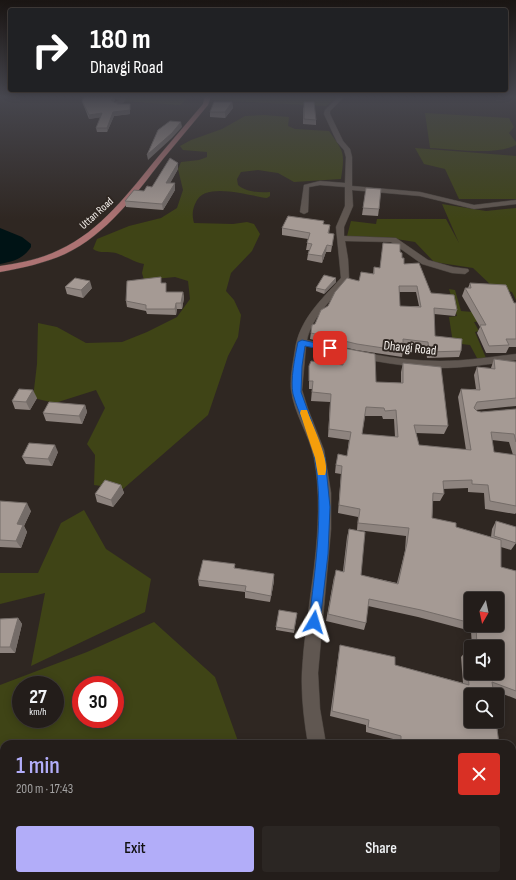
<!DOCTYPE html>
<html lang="en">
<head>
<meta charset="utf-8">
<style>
	:root { --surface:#231d1a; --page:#2b2623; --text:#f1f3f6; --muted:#a3a2a2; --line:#403b39; --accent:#b2adf9 }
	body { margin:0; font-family:"Sofia Sans Condensed",sans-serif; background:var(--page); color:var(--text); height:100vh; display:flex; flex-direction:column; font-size:15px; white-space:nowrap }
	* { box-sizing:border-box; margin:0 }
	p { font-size:13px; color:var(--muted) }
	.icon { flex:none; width:22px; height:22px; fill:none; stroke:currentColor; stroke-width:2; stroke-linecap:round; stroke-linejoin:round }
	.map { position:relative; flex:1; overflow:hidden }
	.panel { position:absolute; left:0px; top:740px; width:516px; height:140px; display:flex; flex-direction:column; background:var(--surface); border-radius:12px 12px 0 0; box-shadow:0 2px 10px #0003,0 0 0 1px var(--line) }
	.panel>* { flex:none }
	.guide { position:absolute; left:8px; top:8px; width:500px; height:84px; border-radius:4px; box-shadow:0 2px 10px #0003,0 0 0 1px var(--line); background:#202124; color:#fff; overflow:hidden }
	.needle { width:26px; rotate:189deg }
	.fabs { position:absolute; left:464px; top:592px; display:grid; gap:8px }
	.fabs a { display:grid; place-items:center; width:40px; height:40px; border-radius:4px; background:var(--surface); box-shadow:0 2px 10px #0003,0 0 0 1px var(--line); font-size:20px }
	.speed { position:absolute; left:12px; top:676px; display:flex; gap:8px; font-size:20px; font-weight:700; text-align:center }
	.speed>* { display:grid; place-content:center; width:52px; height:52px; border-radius:50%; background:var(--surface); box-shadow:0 2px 10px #0003,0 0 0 1px var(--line); line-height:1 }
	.speed small { font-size:10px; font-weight:400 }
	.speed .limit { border:6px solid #d22; background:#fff; color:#111 }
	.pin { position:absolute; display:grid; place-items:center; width:34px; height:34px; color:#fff; margin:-17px; border-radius:8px; box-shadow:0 2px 6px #0006 }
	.me { position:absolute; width:44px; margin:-22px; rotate:7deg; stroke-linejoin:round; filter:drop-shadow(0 0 3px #0008) }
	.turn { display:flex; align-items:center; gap:14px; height:84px; padding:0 16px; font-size:18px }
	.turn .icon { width:52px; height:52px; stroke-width:2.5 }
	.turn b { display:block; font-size:28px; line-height:34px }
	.round { display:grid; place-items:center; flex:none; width:42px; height:42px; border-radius:4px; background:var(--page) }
	.headline { display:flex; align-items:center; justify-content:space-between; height:68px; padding:0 16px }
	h1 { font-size:24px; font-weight:600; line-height:30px; color:var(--accent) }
	.primary-button { display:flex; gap:8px; margin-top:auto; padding:8px 16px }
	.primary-button a { flex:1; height:46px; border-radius:4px; background:var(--accent); color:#111; font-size:16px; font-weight:600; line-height:46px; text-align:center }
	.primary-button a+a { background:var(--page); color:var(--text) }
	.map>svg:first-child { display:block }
</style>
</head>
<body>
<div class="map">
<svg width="516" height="880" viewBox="0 0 516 880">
	<rect width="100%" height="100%" fill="#2f2722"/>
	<g fill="#3f4416" fill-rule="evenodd">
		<polygon points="129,96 190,96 180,105 124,101"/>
		<polygon points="214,96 339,96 326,106 212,100"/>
		<path d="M425,113L509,118L514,127L509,133L516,142V145C495,156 454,149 430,148Z"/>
		<path d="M264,115L289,117L288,126L295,129L329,131C344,152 345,152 341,179L294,182L278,173L271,172L258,170L241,172L237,179L238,185C246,192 260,193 270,192V196L267,198C250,196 205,181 196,202C192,210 192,215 194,223L233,224L247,222L254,224L260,234L252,251L231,273L226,291L234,300L241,315L238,337L228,356L208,415L123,489L94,485L95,455L87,444L105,408L96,390L55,403L33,398L37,364L38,323L57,327L86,343L122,342L147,332L177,317L190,299L188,281L175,277L144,280L142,273L144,264C134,262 125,256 116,253C108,251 100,254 93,249L97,239L129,226L161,218L177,208L183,190L178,169L181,162L199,160L207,157V152L183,150L180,146L191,140L222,129L245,116Z"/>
		<polygon points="415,148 516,156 516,199 459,199 445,169 424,164"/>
		<polygon points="442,204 486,211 516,208 516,300 512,292 493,287 473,268 434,262 415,242 390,238 347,236 351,221 376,224 377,219 446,219 459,243"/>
		<polygon points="449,289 455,290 461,311 485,313 490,320 474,322 479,331 475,332 486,358 477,358 470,345 453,343 449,317 457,316"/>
		<polygon points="84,510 106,549 151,579 145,612 31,666 45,593 0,604 0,573 38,573 61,523"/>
		<path d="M154,622L215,677L239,744H4V876H187L184,880H0V685L87,652ZM21,685H55V719H21ZM81,685H115V719H81Z"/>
	</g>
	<path fill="#001315" d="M0,228L22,237L31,244V247C23,259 14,261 0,264Z"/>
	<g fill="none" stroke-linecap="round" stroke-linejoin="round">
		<g stroke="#48423d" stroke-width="1">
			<g id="minor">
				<polygon points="105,96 116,96 126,99 123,103 116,105 113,103 120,100"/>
				<path d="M339,96H345L330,111V114L343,141L350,149L352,157V186L420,192L474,205L516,200V204L474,209L420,196L352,190L353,206L344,227V236L396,238L428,260L453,267L468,269L469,271L465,274L452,273L422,264L391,242L345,241L348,259L349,278C334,299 313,314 307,340C350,350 395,361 440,361C465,361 491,357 516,354V360C491,364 465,368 439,368C394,367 349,356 306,346L302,390L308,409L324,450L331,493V529L318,673L320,709L326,744H308C304,720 301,696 302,672C306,601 327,529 314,458C309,434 294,414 291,389C290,377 293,363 295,350C299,320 321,300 341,278L336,227L345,206V187L320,185L309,187L308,212L304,214L300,212L304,185L320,181L345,183L346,157L344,150L337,142L324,114L325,110Z"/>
				<polygon points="512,800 516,801 516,821 512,820"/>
				<polygon points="309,876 329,876 328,880 308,880"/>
			</g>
		</g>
		<g stroke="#48423d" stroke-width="1">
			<path id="major" d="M205,96H211L208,105C193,123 178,141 163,159C135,195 107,234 65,254C45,263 22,268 0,272V266C20,263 41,259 59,250C101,231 129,192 158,157C173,139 188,122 203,104Z"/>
		</g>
		<use href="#minor" fill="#605751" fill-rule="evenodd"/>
		<use href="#major" fill="#ad7373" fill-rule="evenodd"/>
	</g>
	<g fill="#8e847f" fill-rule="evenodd">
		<polygon points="115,97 115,100 114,102 115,103 117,102 118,104 130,104 130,114 114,116 107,132 97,132 96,128 101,117 89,119 83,104 82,101"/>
		<polygon points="232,102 233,108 225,118 210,117 210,112"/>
		<polygon points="303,107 316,120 316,125 303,124"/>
		<polygon points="178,169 170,183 175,190 163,210 126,207 125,201 152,187"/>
		<polygon points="366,188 379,209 378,216 362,215"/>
		<polygon points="324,224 330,225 329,234 334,234 331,252 326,252 322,263 307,260 308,254 309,250 306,250 308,239 282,235 282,228"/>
		<path d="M383,243L400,252L404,264L431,293L457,310L455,316L434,314L435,336L461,351L459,357L427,358L426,348L403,345V351L402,357L356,350L310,339L312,325L315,324L328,306L359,281L373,274L374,267L380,268ZM399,292H416L419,306H400Z"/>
		<polygon points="336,278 336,282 324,294 316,291 316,288"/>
		<polygon points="162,283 166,288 166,292 183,292 184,298 182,309 177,309 176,315 147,314 146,311 127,307 126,301"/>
		<polygon points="470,283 514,303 516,303 516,347 509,347 506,353 486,353 477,333 480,327 462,296 465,288 468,288"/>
		<polygon points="65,287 92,288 83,298 67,294"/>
		<path d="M343,348L376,382L401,383V372L403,363L448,426L444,434L416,433L419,445L466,450L458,397L461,389H476L474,375L477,367L491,368L494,359L516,362V406L476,410L477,411L481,412L516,409V513L515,514L485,509L484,493L468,492V488L443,489L444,494L440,501H433L432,518L456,527L491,537L492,529L496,521L516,543L511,550L501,547V567L516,571V699L493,690L499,744H397V740L366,732V725L330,716L339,651L340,645L395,665L463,683L461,657L466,651L471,673L497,647H472L471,631L418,617L368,606L366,623L364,630L326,621L334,577L343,571L347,537L349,529L361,575L397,583L405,551L406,536L357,530L358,517L338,513L341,474L335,473L336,463L347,456L349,440L328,437L330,402L311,401L312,389H309V366L342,365V356ZM365,416H382L383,419H394L395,437L362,434ZM492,440L509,442L513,455L494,452ZM471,599L497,625H471Z"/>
		<polygon points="37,398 30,410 15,409 12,401"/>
		<polygon points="85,405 87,412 82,424 46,421 43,413"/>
		<polygon points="58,452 52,466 26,464 22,457"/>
		<polygon points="121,485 124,493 113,507 97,502 95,494"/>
		<polygon points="0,502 31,511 24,526 27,532 21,548 0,547"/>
		<polygon points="235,564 235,568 274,574 274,581 270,602 245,598 245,592 199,586 198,580"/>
		<polygon points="297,613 294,633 276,630 276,627"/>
		<polygon points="18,618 22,624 15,653 0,653 0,619"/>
		<polygon points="359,876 512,876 516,880 359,880"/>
	</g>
	<g fill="#746c68">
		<polygon points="115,97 115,100 112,103 111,100"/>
		<polygon points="232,102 233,108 225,118 225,112"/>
		<polygon points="130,104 130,114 114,116 107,132 107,128 113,112"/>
		<polygon points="102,113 103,117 89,119 89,115"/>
		<polygon points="181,122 182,127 172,138 148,160 147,155"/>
		<polygon points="178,163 178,169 167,189 166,183"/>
		<polygon points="175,183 175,190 163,210 162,204"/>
		<polygon points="327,245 326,252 322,263 322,256"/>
		<polygon points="336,278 336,282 324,294 325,290"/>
		<polygon points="90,281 92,288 83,298 81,290"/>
		<polygon points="183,292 184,298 182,309 181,303"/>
		<polygon points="176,303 177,309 176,315 175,309"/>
		<polygon points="33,390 37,398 30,410 26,402"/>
		<polygon points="85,405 87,412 82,424 79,416"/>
		<polygon points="55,445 58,452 52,466 48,459"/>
		<polygon points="121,485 124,493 113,507 111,500"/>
		<polygon points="27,503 31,511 24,526 27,532 21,548 16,541 17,524"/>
		<polygon points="274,574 274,581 270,602 271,596"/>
		<polygon points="18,618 22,624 15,653 10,647"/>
	</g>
	<g fill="#a59a94" stroke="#746c68" fill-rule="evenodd">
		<polygon points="84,96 112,96 115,97 111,100 115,103 117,102 117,104 130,104 130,110 113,112 107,128 96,128 102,113 89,115 82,101"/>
		<polygon points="214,102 232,102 225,112 210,112"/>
		<polygon points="304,102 314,102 316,120 304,119"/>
		<polygon points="170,121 181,122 172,133 147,155 158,130"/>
		<polygon points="170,158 178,163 166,183 175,183 162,204 125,201 134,190 144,191 147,186 152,187"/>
		<polygon points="366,188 381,189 379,209 363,208"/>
		<polygon points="288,216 324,221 323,224 330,225 328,233 334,234 332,246 327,245 322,256 308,254 312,244 307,243 310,233 282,228"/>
		<path d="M383,243L400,244V252L402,253V258H404V264L419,263L431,293L454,295L457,310L434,308L435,336L462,339L461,351L429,352L428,342L403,339V351L357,344L311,333L312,325L315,324L321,310L328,306L335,292L347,278L359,281L361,272L374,274V267L380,268ZM399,286H417L421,307L400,306Z"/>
		<polygon points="324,275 336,278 325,290 316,288"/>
		<polygon points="161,277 161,283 166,283 166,292 183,292 181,303 176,303 175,309 146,309 146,305 126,301 127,281"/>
		<polygon points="75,278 90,281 81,290 65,287"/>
		<polygon points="470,283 506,285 514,303 516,303 516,339 506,339 509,345 489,346 480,325 486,325 465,288 471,288"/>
		<path d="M343,348L375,354L376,382L403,383V363L441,367L448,426L414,425L419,445L471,450L461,389L480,390L477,367L495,369L494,359L516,362V398L477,402L474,408L477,411L481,412L516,409V442L514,434L491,432L494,452L516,455V506L490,501L488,485L472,484V480L443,481L444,494L433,493L432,518L456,523V527L501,540V567L516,571V691L492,682L494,695H471V721H496L499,744H401V736L368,727L369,720L332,711L340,645L395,657V665L469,685L466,651L471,652V673H497V647H477L476,625H497V599H471V623L421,610L369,599L366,623L328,614L336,570L344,572L349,529L365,532L361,575L398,584L407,543L409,528L358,523L360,509L339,505L342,466L336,465L338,454L347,456L351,432L329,429L331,394L312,392L313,381H309V366L311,361L343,365ZM366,407L384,408L385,411L396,410L398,437L362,434Z"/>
		<polygon points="19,389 33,390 26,402 12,401"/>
		<polygon points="49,402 85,405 79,416 43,413"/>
		<polygon points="29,443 55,445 48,459 22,457"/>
		<polygon points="105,480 121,485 111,500 95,494"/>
		<polygon points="0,501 27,503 17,524 23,525 16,541 0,540"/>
		<polygon points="496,521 516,527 516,543 494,536"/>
		<polygon points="203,560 235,564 234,568 274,574 271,596 245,591 246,586 198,580"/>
		<polygon points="279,610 297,613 294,630 276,627"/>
		<polygon points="18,618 10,647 0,647 0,619"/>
		<polygon points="512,833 516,834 516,880 365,880 365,876 512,876"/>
	</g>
	<linearGradient id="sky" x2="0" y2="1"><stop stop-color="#1a1513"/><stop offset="0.44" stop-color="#47474f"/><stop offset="1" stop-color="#47474f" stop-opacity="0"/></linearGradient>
	<rect width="516" height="219" fill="url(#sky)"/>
	<path fill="#1a73e8" stroke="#114b97" d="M302,340L330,346L334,348L330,351L305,346L302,366L301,392L325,458L330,507L328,554L320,622L319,627L314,628L310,627L309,622C315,568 324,514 315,460C312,437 299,416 293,394C290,380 295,357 298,342Z"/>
	<path fill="#f59e0b" d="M301,410H307L308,413C313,426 331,463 325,475H318L315,458L300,413Z"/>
	<g text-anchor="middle" stroke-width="4" stroke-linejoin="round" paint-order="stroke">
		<g font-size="11" fill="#f6f1ed" stroke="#2f2722">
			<text transform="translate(96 213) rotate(-42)" y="4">Uttan Road</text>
		</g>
		<g font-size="13" fill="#f6f1ed" stroke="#2f2722">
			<text transform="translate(410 347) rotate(6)" y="5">Dhavgi Road</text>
		</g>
	</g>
</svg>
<div class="fabs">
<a><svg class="needle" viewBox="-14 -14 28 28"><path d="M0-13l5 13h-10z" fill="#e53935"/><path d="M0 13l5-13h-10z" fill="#a3a2a2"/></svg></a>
<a><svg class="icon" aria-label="sound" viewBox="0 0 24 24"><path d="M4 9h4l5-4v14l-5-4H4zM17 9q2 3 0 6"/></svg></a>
<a><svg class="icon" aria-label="search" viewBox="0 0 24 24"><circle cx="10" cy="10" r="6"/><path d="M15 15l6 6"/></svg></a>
</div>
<div class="speed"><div>27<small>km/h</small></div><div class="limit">30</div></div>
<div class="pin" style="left:330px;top:348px;background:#d93025"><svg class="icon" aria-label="arrive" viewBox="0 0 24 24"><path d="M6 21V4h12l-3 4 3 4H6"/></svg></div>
<svg class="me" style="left:314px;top:622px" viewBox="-20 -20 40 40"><path d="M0-17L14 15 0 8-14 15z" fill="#1a73e8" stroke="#fff" stroke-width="4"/></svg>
<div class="guide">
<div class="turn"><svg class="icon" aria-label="right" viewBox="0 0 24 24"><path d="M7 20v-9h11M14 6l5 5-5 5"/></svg><div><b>180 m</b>Dhavgi Road</div></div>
</div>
<section class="panel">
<div class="headline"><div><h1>1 min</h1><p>200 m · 17:43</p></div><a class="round" style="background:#d93025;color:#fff"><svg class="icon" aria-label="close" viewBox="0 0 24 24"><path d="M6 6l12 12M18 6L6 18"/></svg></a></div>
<div class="primary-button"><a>Exit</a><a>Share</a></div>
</section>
</div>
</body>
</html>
